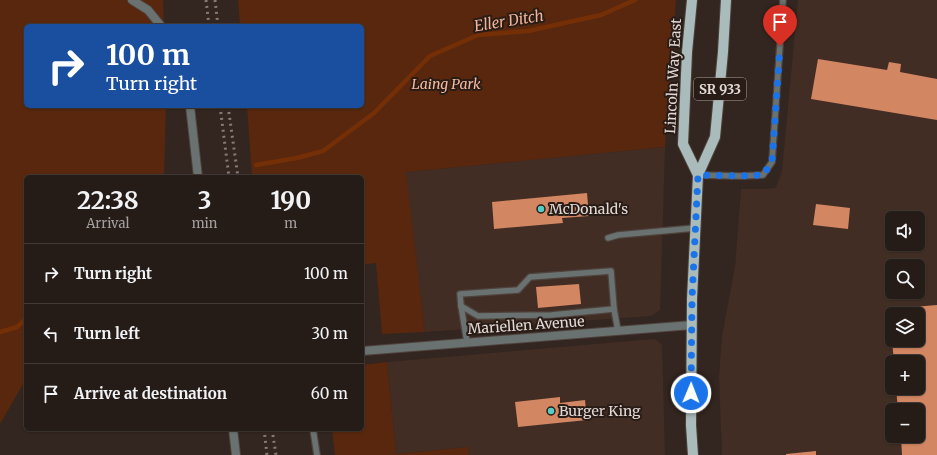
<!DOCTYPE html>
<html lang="en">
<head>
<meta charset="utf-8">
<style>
	:root { --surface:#261c17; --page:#2e2520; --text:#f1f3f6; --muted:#a4a1a1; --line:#423a36 }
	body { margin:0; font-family:Merriweather,serif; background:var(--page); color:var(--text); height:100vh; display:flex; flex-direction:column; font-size:15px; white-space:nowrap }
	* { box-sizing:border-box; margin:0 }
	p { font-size:13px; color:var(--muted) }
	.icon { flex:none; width:22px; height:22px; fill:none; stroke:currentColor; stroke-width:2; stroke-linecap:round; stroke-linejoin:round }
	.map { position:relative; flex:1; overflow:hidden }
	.drawer { position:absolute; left:24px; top:175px; width:340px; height:256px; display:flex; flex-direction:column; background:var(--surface); border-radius:6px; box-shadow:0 1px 3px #0004,0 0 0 1px var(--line) }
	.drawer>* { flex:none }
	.guide { position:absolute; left:24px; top:24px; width:340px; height:84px; border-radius:6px; box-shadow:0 1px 3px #0004,0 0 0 1px var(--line); background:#1a4fa0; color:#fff; overflow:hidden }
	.fabs { position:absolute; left:885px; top:211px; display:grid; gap:8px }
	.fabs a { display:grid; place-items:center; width:40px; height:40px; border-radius:6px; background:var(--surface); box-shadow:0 1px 3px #0004,0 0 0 1px var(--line); font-size:20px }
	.pin { position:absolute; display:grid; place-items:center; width:34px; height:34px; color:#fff; margin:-41px -17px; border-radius:50% 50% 50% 0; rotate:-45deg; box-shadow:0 0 4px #0007 }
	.pin .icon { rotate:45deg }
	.me { position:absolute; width:44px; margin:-22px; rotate:1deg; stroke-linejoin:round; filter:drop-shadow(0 0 3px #0008) }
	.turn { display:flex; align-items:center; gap:14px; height:84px; padding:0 16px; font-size:18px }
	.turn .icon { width:52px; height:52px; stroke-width:2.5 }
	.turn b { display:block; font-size:28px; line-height:34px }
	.eta { display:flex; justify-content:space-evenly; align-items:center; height:68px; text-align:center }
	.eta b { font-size:24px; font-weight:700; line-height:28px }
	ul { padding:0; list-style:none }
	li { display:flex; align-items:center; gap:12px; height:60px; padding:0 16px; border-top:1px solid var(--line) }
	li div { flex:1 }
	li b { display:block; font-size:15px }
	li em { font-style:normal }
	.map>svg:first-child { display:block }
</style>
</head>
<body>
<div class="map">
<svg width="937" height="455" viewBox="0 0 937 455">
	<rect width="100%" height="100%" fill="#33251f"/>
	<g fill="#412d24" fill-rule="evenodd">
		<path d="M798,0H937V455H722L719,376L722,336L735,267L741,189H761L776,188L782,171ZM892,218H918V244H892ZM892,266H918V292H892ZM892,314H918V340H892ZM892,362H918V388H892ZM892,410H918V436H892Z"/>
		<polygon points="665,147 660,310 651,316 425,332 405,172"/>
		<polygon points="655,339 662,345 665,455 469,455 468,447 396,454 387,362"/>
	</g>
	<g fill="#58270e">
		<polygon points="0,0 163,0 164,26 26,26 26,106 166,106 164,177 26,177 26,379 0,424"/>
		<polygon points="238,0 676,0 665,147 406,172 425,332 382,334 376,263 362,265 362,177 252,177 247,106 362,106 362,26 240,26"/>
		<polygon points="387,362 396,454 468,447 469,455 335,455 332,429 362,429 362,365"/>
	</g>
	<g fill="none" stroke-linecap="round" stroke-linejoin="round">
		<g stroke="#742f07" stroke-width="4.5">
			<polyline points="256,165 297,158 323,151 374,113 430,56 478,35 528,31 601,15 635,0"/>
			<polyline points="0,332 17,327 26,319"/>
		</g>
	</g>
	<g fill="#d38662">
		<polygon points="818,59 887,70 889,62 901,64 900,72 937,79 937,120 811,99"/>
		<polygon points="587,193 589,216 562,218 563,223 494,229 492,202"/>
		<polygon points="816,204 850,208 848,229 813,225"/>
		<polygon points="579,284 581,304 538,308 536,287"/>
		<polygon points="937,305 937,455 902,455 901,436 918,436 918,410 898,410 896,388 918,388 918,362 894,362 892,340 918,340 918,314 892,314 892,327 891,327 889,309"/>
		<polygon points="560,397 560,403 585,400 587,420 518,427 515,402"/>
		<polygon points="816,451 816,455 786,455 786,454"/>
	</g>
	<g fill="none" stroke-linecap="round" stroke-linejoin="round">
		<g stroke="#4f423c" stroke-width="8">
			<g id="service">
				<polyline points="698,175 740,176 763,175 772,162 783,0"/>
				<polyline points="608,238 618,235 695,228"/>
				<polyline points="461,306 478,316 551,315 614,309"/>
				<polyline points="467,342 461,306 460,294 518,290 530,277 611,271 614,309 618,331"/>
				<polyline points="313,429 317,455"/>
			</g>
		</g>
		<g stroke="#4f423c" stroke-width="10">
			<g id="minor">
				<polyline points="132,0 148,10 161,26"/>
				<polyline points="190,106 198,177"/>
				<polyline points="362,351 692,325"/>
				<polyline points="233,429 236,455"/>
			</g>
		</g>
		<g stroke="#4f423c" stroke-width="12">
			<g id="primary">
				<polyline points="692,0 687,52 683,144 698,175"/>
				<polyline points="693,455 691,425 692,299 698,175 715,137 723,52 726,0"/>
			</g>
		</g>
		<use href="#service" stroke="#697271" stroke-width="5.5"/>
		<use href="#minor" stroke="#697271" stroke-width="8"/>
		<use href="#primary" stroke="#a9bbba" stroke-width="10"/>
		<g stroke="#867b76" stroke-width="3" stroke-dasharray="2 4" stroke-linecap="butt">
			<polyline points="206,0 209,26"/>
			<polyline points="215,0 218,26"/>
			<polyline points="220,106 229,177"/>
			<polyline points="228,106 238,177"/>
			<polyline points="264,429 267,455"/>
			<polyline points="272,429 276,455"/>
		</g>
	</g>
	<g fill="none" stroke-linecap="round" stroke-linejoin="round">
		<polyline stroke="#1a73e8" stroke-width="7" stroke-dasharray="0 12.6" points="691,393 692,299 698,175 740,176 763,175 772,162 780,46"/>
	</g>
	<g fill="#54cdc6" stroke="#291c16" stroke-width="1.5">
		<circle cx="541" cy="209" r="4"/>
		<circle cx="551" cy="411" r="4"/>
	</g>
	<g text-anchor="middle" stroke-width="4" stroke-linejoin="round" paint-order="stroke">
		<rect fill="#291c16" stroke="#aaa09c" stroke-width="1" x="694" y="78" width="52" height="22" rx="3"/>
		<g font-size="13" font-weight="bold" fill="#e2d9d5">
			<text x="720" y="94">SR 933</text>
		</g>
		<g font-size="14" fill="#e2d9d5" stroke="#291c16">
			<text transform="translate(673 76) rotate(-87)" y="5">Lincoln Way East</text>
			<text transform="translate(526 325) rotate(-4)" y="5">Mariellen Avenue</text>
		</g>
		<g font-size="14" font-style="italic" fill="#f8b99d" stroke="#291c16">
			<text x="446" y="89">Laing Park</text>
		</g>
		<g font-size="14" fill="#e2d9d5" stroke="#291c16" text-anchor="start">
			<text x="549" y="214">McDonald's</text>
			<text x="559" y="416">Burger King</text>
		</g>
		<g font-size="15" font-style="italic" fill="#f1b397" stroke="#291c16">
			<text transform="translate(509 21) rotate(-9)" y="5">Eller Ditch</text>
		</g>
	</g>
</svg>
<div class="fabs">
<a><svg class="icon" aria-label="sound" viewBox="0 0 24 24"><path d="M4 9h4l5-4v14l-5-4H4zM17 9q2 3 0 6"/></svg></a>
<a><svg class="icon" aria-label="search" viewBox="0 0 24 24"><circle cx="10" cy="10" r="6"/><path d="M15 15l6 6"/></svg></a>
<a><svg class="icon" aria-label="layers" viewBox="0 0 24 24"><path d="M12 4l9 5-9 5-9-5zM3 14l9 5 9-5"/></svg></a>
<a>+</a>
<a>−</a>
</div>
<div class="pin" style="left:780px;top:46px;background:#d93025"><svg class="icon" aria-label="arrive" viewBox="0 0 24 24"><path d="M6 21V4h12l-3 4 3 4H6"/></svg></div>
<svg class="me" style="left:691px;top:393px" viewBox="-20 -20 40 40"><circle r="17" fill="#1a73e8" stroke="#fff" stroke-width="3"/><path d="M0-11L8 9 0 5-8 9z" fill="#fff"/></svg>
<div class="guide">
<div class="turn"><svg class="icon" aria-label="right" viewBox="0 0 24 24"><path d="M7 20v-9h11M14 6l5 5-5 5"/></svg><div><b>100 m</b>Turn right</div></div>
</div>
<section class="drawer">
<div class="eta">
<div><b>22:38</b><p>Arrival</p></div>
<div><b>3</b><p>min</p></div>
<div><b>190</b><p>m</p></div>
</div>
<ul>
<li><svg class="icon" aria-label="right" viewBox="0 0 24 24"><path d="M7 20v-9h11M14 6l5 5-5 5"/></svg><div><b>Turn right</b></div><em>100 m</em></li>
<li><svg class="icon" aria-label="left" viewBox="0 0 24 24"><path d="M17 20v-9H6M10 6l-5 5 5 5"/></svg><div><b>Turn left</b></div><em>30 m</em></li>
<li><svg class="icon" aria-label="arrive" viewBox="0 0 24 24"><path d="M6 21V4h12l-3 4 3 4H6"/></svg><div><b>Arrive at destination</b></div><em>60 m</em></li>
</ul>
</section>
</div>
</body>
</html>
